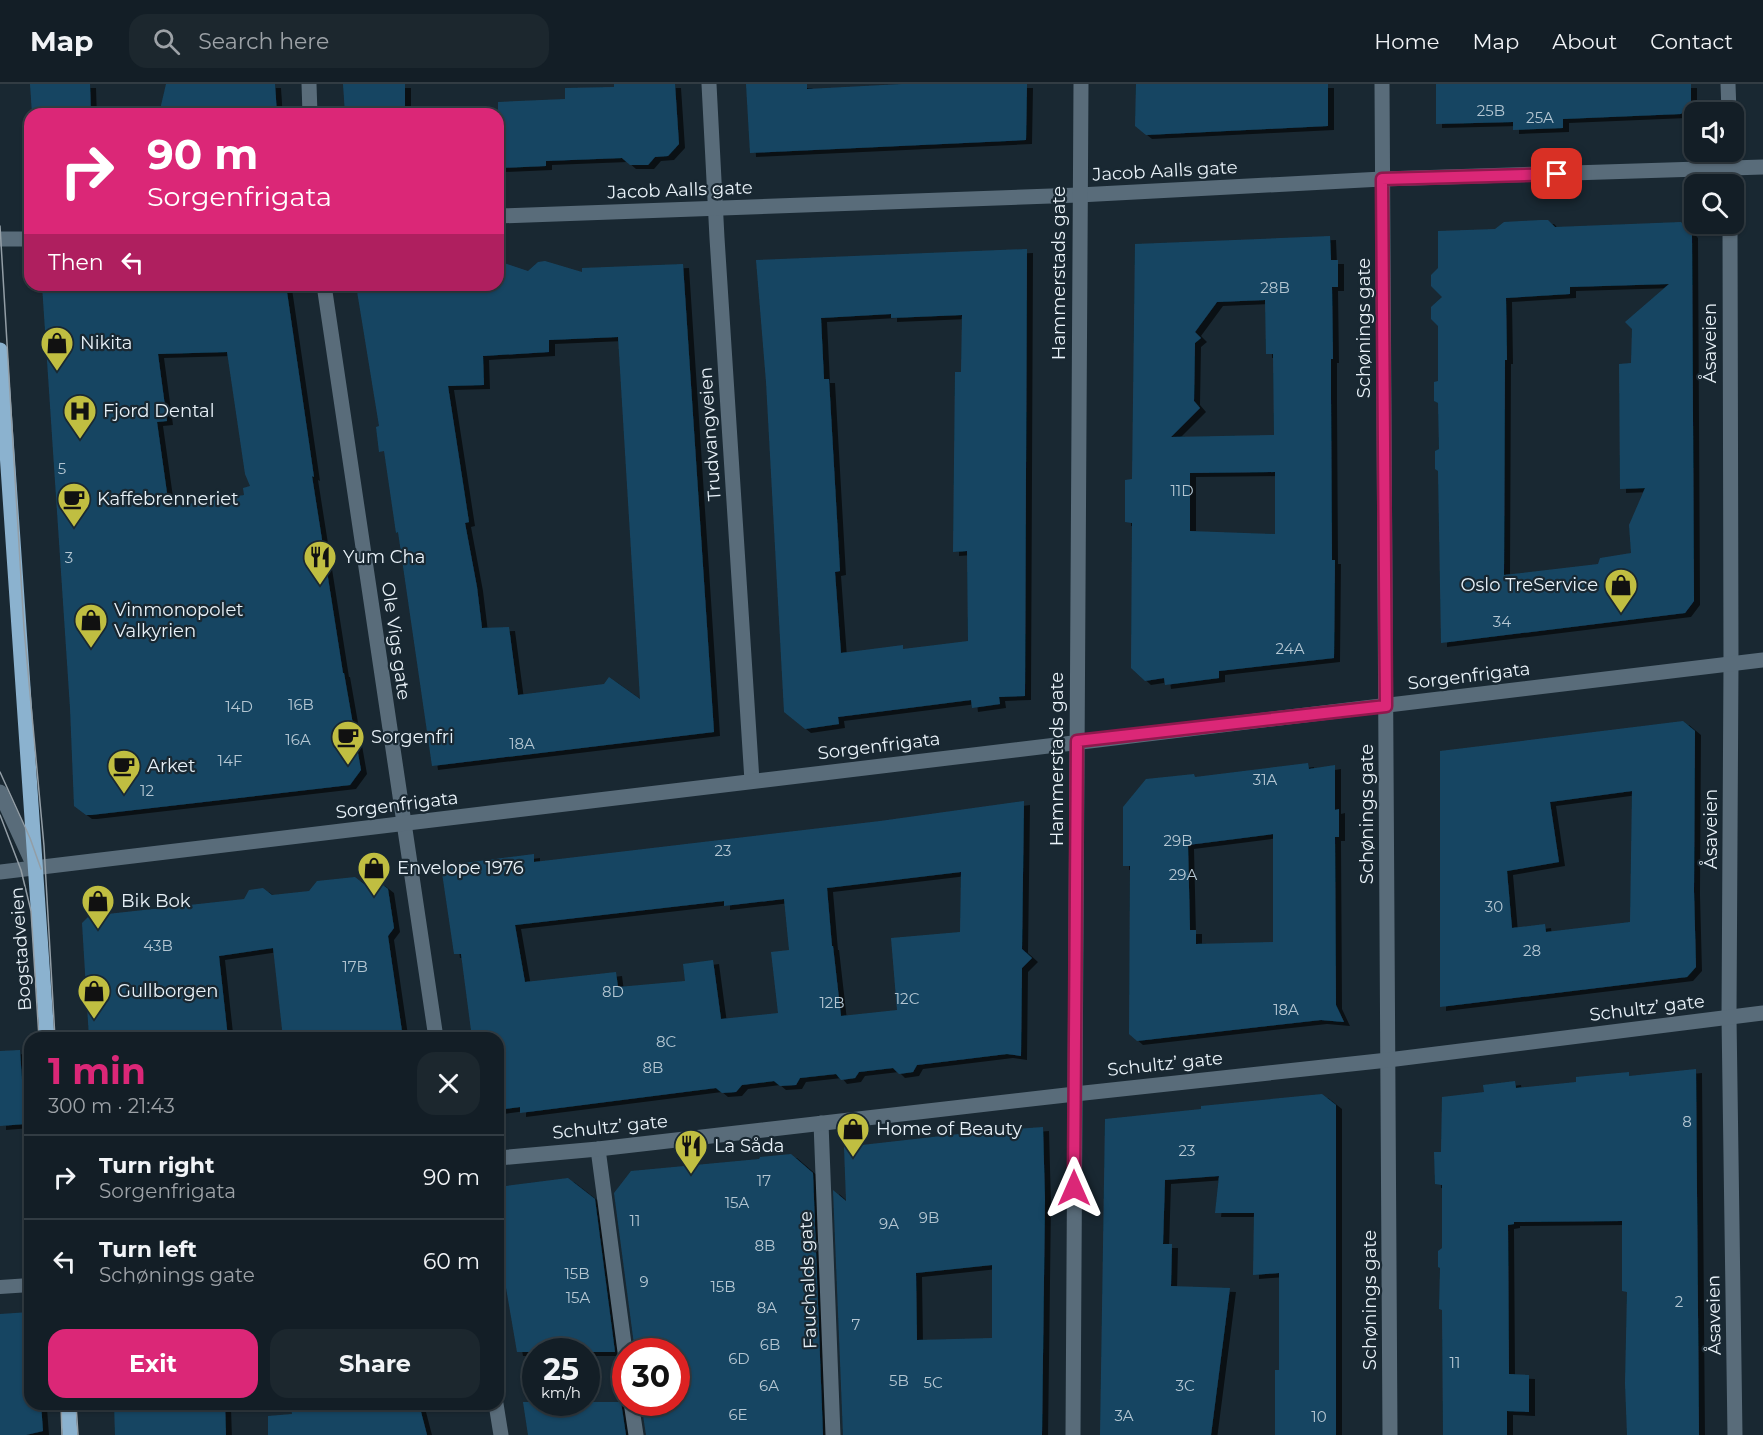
<!DOCTYPE html>
<html lang="en">
<head>
<meta charset="utf-8">
<style>
	:root { --surface:#131e26; --page:#1c272e; --text:#f1f3f6; --muted:#9da2a7; --line:#323c43; --accent:#db2777 }
	body { margin:0; font-family:Montserrat,sans-serif; background:var(--page); color:var(--text); height:100vh; display:flex; flex-direction:column; font-size:22px; white-space:nowrap }
	* { box-sizing:border-box; margin:0 }
	p { font-size:20px; color:var(--muted) }
	.icon { flex:none; width:33px; height:33px; fill:none; stroke:currentColor; stroke-width:2; stroke-linecap:round; stroke-linejoin:round }
	.map { position:relative; flex:1; overflow:hidden }
	.side { position:absolute; left:24px; top:948px; width:480px; height:378px; display:flex; flex-direction:column; background:var(--surface); border-radius:18px; box-shadow:0 2px 4px #0004,0 0 0 2px var(--line) }
	.side>* { flex:none }
	.banner { position:absolute; left:24px; top:24px; width:480px; height:183px; border-radius:18px; box-shadow:0 2px 4px #0004,0 0 0 2px var(--line); background:#db2777; color:#fff; overflow:hidden }
	.controls { position:absolute; left:1684px; top:18px; display:grid; gap:12px }
	.controls a { display:grid; place-items:center; width:60px; height:60px; border-radius:12px; background:var(--surface); box-shadow:0 2px 4px #0004,0 0 0 2px var(--line); font-size:30px }
	.speed { position:absolute; left:522px; top:1254px; display:flex; gap:12px; font-size:30px; font-weight:700; text-align:center }
	.speed>* { display:grid; place-content:center; width:78px; height:78px; border-radius:50%; background:var(--surface); box-shadow:0 2px 4px #0004,0 0 0 2px var(--line); line-height:1 }
	.speed small { font-size:15px; font-weight:400 }
	.speed .limit { border:9px solid #d22; background:#fff; color:#111 }
	.pin { position:absolute; display:grid; place-items:center; width:51px; height:51px; color:#fff; margin:-26px; border-radius:12px; box-shadow:0 3px 9px #0006 }
	.me { position:absolute; width:66px; margin:-33px; rotate:0deg; stroke-linejoin:round; filter:drop-shadow(0 0 4px #0008) }
	.turn { display:flex; align-items:center; gap:21px; height:126px; padding:0 24px; font-size:27px }
	.turn .icon { width:78px; height:78px; stroke-width:2.5 }
	.turn b { display:block; font-size:42px; line-height:51px }
	.then { display:flex; align-items:center; height:57px; padding:0 24px; background:#0003; gap:12px; font-size:22px }
	.round { display:grid; place-items:center; flex:none; width:63px; height:63px; border-radius:18px; background:var(--page) }
	.overview { display:flex; align-items:center; justify-content:space-between; height:102px; padding:0 24px }
	h1 { font-size:36px; font-weight:700; line-height:45px; color:var(--accent) }
	.button { display:flex; gap:12px; margin-top:auto; padding:12px 24px }
	.button a { flex:1; height:69px; border-radius:18px; background:var(--accent); color:#fff; font-size:24px; font-weight:700; line-height:69px; text-align:center }
	.button a+a { background:var(--page); color:var(--text) }
	ul { padding:0; list-style:none }
	li { display:flex; align-items:center; gap:18px; height:84px; padding:0 24px; border-top:2px solid var(--line) }
	li div { flex:1 }
	li b { display:block; font-size:22px }
	li em { font-style:normal }
	header { display:flex; align-items:center; gap:36px; box-sizing:border-box; height:84px; padding:0 30px; background:var(--surface); border-bottom:2px solid var(--line) }
	header strong { font-size:28px }
	nav { display:flex; gap:33px; margin-inline-start:auto; font-size:21px }
	.search { width:420px; height:54px; background:var(--page); display:flex; align-items:center; gap:15px; box-sizing:border-box; padding:0 21px; border-radius:18px; color:var(--muted); font-size:22px }
	.map>svg:first-child { display:block }
</style>
</head>
<body>
<header>
<strong>Map</strong>
<div class="search"><svg class="icon" aria-label="search" viewBox="0 0 24 24"><circle cx="10" cy="10" r="6"/><path d="M15 15l6 6"/></svg>Search here</div>
<nav><a>Home</a><a>Map</a><a>About</a><a>Contact</a></nav>
</header>
<div class="map">
<svg width="1763" height="1351" viewBox="0 0 1763 1351">
	<defs>
		<filter id="shadow"><feDropShadow dx="6" dy="4" stdDeviation="0" flood-color="#0009"/></filter>
	</defs>
	<rect width="100%" height="100%" fill="#192832"/>
	<g fill="#164562" fill-rule="evenodd" filter="url(#shadow)">
		<polygon points="30,0 90,0 91,30 32,30"/>
		<polygon points="166,0 275,0 277,30 159,30"/>
		<polygon points="343,0 405,0 405,30 345,30"/>
		<polygon points="614,0 675,0 679,60 668,72 655,73 648,81 630,81 622,74 546,77 546,82 498,84 498,18 565,15 565,4 614,3"/>
		<polygon points="746,0 807,0 807,5 902,0 1027,0 1026,56 750,69"/>
		<polygon points="1136,0 1328,0 1328,42 1146,51 1135,42"/>
		<polygon points="1436,0 1691,0 1691,19 1681,30 1563,35 1563,44 1513,46 1513,38 1436,40"/>
		<path d="M1541,136H1548L1555,143L1681,138L1692,150L1694,517L1685,529L1441,559L1438,387L1435,385V367L1439,365L1438,319L1434,317V298L1438,297V242L1431,235V223L1442,213L1431,202V191L1438,184V147L1495,145L1504,138ZM1669,200L1625,238L1632,245L1631,279L1619,280L1620,405L1645,404L1629,441L1631,469L1600,474L1598,480L1504,491L1505,276H1507L1506,214L1570,210V203Z"/>
		<path d="M1330,152L1331,176H1338V203H1332L1333,275H1331V313L1332,476H1335L1334,574L1219,587V594L1165,601L1164,594L1145,597L1131,584L1132,439L1125,438V396L1132,395L1135,160ZM1265,216L1266,270H1273L1274,351L1171,353L1200,324L1194,317L1195,259L1201,254L1195,248L1217,218ZM1275,388V450L1190,447V389Z"/>
		<path d="M1027,165L1025,612L999,613L1000,620L972,624L971,616L838,633L839,640L805,645L784,628L766,298L756,176ZM891,230V234L962,231L961,288H955L953,468L967,467L968,557L903,565V561L841,569L835,488L840,487L829,295H824L821,234Z"/>
		<path d="M498,177L528,187L538,178L545,177L582,188V184L683,180L714,648L432,682L398,448L396,449L384,367L379,368L376,343L379,342L356,201H498ZM618,253L640,615L609,593L604,600L518,611L509,543L482,544L477,503L465,439L469,438L448,302L484,301L483,272L549,268V256Z"/>
		<path d="M42,201L81,208L82,201H286L314,393L312,392L343,589H344L361,686L350,701L91,731H86L74,722L70,624ZM227,268L245,390L250,402L243,404L244,411L169,423L157,338L167,337L158,270Z"/>
		<path d="M1683,637L1695,647L1694,807L1696,883L1687,893L1440,923V667ZM1632,707L1630,838L1546,848L1545,840L1512,844L1507,787L1559,778L1550,718Z"/>
		<path d="M1308,679L1309,685L1335,681V726L1339,725V753H1335L1336,921L1344,938L1321,936L1137,957L1129,950L1130,782H1123V723L1146,695L1194,690L1195,693ZM1273,750V858L1196,860V846H1190L1188,761Z"/>
		<path d="M1024,717L1022,865L1032,874L1022,884L1021,972L1007,970L917,981L913,988L899,990L893,984L859,988L855,994L841,996L836,990L800,994L796,1001L780,1002L774,997L742,1001L736,1008L722,1009L716,1004L520,1029V1023L498,1026V954H472L461,870H454L441,782L534,770V778L880,737ZM961,788L960,848L891,854L897,926L841,932L833,862H832L827,804ZM784,815L789,866L771,868L778,929L721,935L713,876L683,880L685,897L618,903L616,888L525,898L515,841L724,817V822Z"/>
		<polygon points="355,793 364,800 379,798 388,805 394,844 388,852 403,954 283,954 273,864 219,872 228,954 89,954 82,839 89,832 244,815 249,806 263,804 272,811 309,807 317,797"/>
		<polygon points="20,966 25,1040 0,1042 0,967"/>
		<polygon points="1696,985 1699,1351 1627,1351 1625,1299 1627,1208 1622,1207 1622,1137 1514,1138 1514,1140 1508,1141 1509,1290 1529,1291 1529,1328 1507,1327 1507,1351 1443,1351 1442,1226 1439,1225 1440,1184 1438,1183 1438,1167 1442,1164 1442,1101 1435,1100 1434,1068 1441,1068 1442,1013 1484,1008 1483,1001 1515,997 1516,1004 1576,998 1576,993 1629,988 1629,992"/>
		<polygon points="1322,1010 1336,1021 1336,1351 1275,1351 1275,1286 1279,1286 1279,1189 1253,1191 1254,1129 1215,1129 1219,1092 1165,1096 1163,1160 1172,1160 1171,1202 1230,1204 1211,1351 1100,1351 1105,1035 1201,1025 1201,1022"/>
		<path d="M1043,1043L1045,1116L1042,1351H843L833,1106L846,1117L844,1063L977,1048ZM992,1181V1254L917,1256L916,1189Z"/>
		<polygon points="791,1070 813,1089 823,1351 646,1351 641,1318 676,1318 676,1268 635,1268 614,1109 631,1087 759,1075 760,1073"/>
		<polygon points="568,1094 595,1115 615,1268 517,1268 498,1157 498,1103"/>
		<polygon points="30,1228 30,1320 41,1320 43,1347 26,1351 0,1351 0,1230"/>
		<polygon points="523,1318 621,1318 626,1351 528,1351"/>
		<polygon points="114,1320 225,1320 226,1351 115,1351"/>
		<polygon points="328,1320 336,1320 337,1326 419,1320 427,1351 268,1351 268,1332 292,1330 291,1323"/>
	</g>
	<g fill="none" stroke-linecap="round" stroke-linejoin="round">
		<polyline stroke="#596c7a" stroke-width="14" points="0,1203 30,1201"/>
		<g stroke="#596c7a" stroke-width="15">
			<polyline points="309,0 310,30"/>
			<polyline points="709,0 717,154 752,697"/>
			<polyline points="1382,0 1390,1351"/>
			<polyline points="1728,0 1729,28"/>
			<polyline points="1729,68 1729,100"/>
			<polyline points="498,132 1079,111 1382,95 1763,83"/>
			<polyline points="1730,140 1731,579 1729,933 1735,1351"/>
			<polyline points="0,155 30,155"/>
			<polyline points="324,201 436,954"/>
			<polyline points="0,788 1763,576"/>
			<polyline points="821,1039 833,1351"/>
			<polyline points="598,1065 626,1275"/>
			<polyline points="498,1074 598,1065 1075,1010 1388,976 1763,929"/>
			<polyline points="631,1318 636,1351"/>
			<polyline points="496,1320 501,1351"/>
			<polyline points="1073,1351 1081,0"/>
		</g>
		<polyline stroke="#596c7a" stroke-width="15" points="0,708 35,784"/>
		<g stroke="#8bb2cf" stroke-width="15">
			<polyline points="0,266 47,954"/>
			<polyline points="68,1320 70,1351"/>
		</g>
		<g stroke="#939ea6" stroke-width="1.5">
			<polyline points="0,142 24,544 44,762 55,954"/>
			<polyline points="0,688 30,754 41,785"/>
			<polyline points="0,731 21,786 31,827 39,954"/>
			<polyline points="61,1320 62,1351"/>
			<polyline points="76,1320 78,1351"/>
		</g>
	</g>
	<g fill="none" stroke-linecap="round" stroke-linejoin="round">
		<g stroke="#8e194d" stroke-width="15">
			<polyline id="route" points="1074,1104 1077,657 1386,622 1382,95 1557,90"/>
		</g>
		<use href="#route" stroke="#db2777" stroke-width="10"/>
	</g>
	<defs>
		<g id="shop-pin" transform="scale(1.725)"><path d="M0 17L-7.5 6A9.5 9.5 0 1 1 7.5 6Z" fill="#c0be41" stroke="#192832"/><path d="M-5-2.5h2.3a2.7 3.5 0 0 1 5.4 0H5L5.5 6h-11ZM-1.5-2.5h3a1.5 2.3 0 0 0-3 0Z" fill="#111"/></g>
		<g id="hospital-pin" transform="scale(1.725)"><path d="M0 17L-7.5 6A9.5 9.5 0 1 1 7.5 6Z" fill="#c0be41" stroke="#192832"/><path d="M-5-5h3v3.5h4V-5h3V5h-3V1.5h-4V5h-3Z" fill="#111"/></g>
		<g id="cafe-pin" transform="scale(1.725)"><path d="M0 17L-7.5 6A9.5 9.5 0 1 1 7.5 6Z" fill="#c0be41" stroke="#192832"/><path d="M-5.5-4.5H6V0H3Q3 3.5 0 3.5H-2.5Q-5.5 3.5-5.5 0ZM3-3.2v2h1.7v-2ZM-6 4.5H4V6H-6Z" fill="#111"/></g>
		<g id="restaurant-pin" transform="scale(1.725)"><path d="M0 17L-7.5 6A9.5 9.5 0 1 1 7.5 6Z" fill="#c0be41" stroke="#192832"/><path d="M-5-6h1v4h1v-4h1v4h1v-4h1v5L-1.5 .5V6h-2V.5L-5-1ZM5-6V6H3V1.5H1.5Q1.5-4 5-6Z" fill="#111"/></g>
	</defs>
	<g fill-rule="evenodd">
		<use href="#shop-pin" x="57" y="259"/>
		<use href="#hospital-pin" x="80" y="327"/>
		<use href="#cafe-pin" x="74" y="415"/>
		<use href="#restaurant-pin" x="320" y="473"/>
		<use href="#shop-pin" x="1621" y="501"/>
		<use href="#shop-pin" x="91" y="536"/>
		<use href="#cafe-pin" x="348" y="653"/>
		<use href="#cafe-pin" x="124" y="682"/>
		<use href="#shop-pin" x="374" y="784"/>
		<use href="#shop-pin" x="98" y="817"/>
		<use href="#shop-pin" x="94" y="907"/>
		<use href="#shop-pin" x="853" y="1045"/>
		<use href="#restaurant-pin" x="691" y="1062"/>
	</g>
	<g text-anchor="middle" stroke-width="4.5" stroke-linejoin="round" paint-order="stroke">
		<g font-size="15" fill="#b4c6d2">
			<text x="1491" y="32">25B</text>
			<text x="1540" y="39">25A</text>
			<text x="1275" y="209">28B</text>
			<text x="62" y="390">5</text>
			<text x="1182" y="412">11D</text>
			<text x="69" y="479">3</text>
			<text x="1502" y="543">34</text>
			<text x="1290" y="570">24A</text>
			<text x="301" y="626">16B</text>
			<text x="239" y="628">14D</text>
			<text x="298" y="661">16A</text>
			<text x="522" y="665">18A</text>
			<text x="230" y="682">14F</text>
			<text x="1265" y="701">31A</text>
			<text x="147" y="712">12</text>
			<text x="1178" y="762">29B</text>
			<text x="723" y="772">23</text>
			<text x="1183" y="796">29A</text>
			<text x="1494" y="828">30</text>
			<text x="158" y="867">43B</text>
			<text x="1532" y="872">28</text>
			<text x="355" y="888">17B</text>
			<text x="613" y="913">8D</text>
			<text x="907" y="920">12C</text>
			<text x="832" y="924">12B</text>
			<text x="1286" y="931">18A</text>
			<text x="666" y="963">8C</text>
			<text x="653" y="989">8B</text>
			<text x="1687" y="1043">8</text>
			<text x="1187" y="1072">23</text>
			<text x="764" y="1102">17</text>
			<text x="737" y="1124">15A</text>
			<text x="929" y="1139">9B</text>
			<text x="635" y="1142">11</text>
			<text x="889" y="1145">9A</text>
			<text x="765" y="1167">8B</text>
			<text x="577" y="1195">15B</text>
			<text x="644" y="1203">9</text>
			<text x="723" y="1208">15B</text>
			<text x="578" y="1219">15A</text>
			<text x="1679" y="1223">2</text>
			<text x="767" y="1229">8A</text>
			<text x="856" y="1246">7</text>
			<text x="770" y="1266">6B</text>
			<text x="739" y="1280">6D</text>
			<text x="1455" y="1284">11</text>
			<text x="899" y="1302">5B</text>
			<text x="933" y="1304">5C</text>
			<text x="769" y="1307">6A</text>
			<text x="1185" y="1307">3C</text>
			<text x="738" y="1336">6E</text>
			<text x="1124" y="1337">3A</text>
			<text x="1319" y="1338">10</text>
		</g>
		<g font-size="18" fill="#e8f1f8" stroke="#192832">
			<text transform="translate(1165 87) rotate(-3)" y="6">Jacob Aalls gate</text>
			<text transform="translate(680 106) rotate(-2)" y="6">Jacob Aalls gate</text>
			<text transform="translate(1059 189) rotate(-90)" y="6">Hammerstads gate</text>
			<text transform="translate(1364 244) rotate(-90)" y="6">Schønings gate</text>
			<text transform="translate(1710 259) rotate(-90)" y="6">Åsaveien</text>
			<text transform="translate(710 350) rotate(-94)" y="6">Trudvangveien</text>
			<text transform="translate(396 557) rotate(82)" y="6">Ole Vigs gate</text>
			<text transform="translate(1469 592) rotate(-7)" y="6">Sorgenfrigata</text>
			<text transform="translate(879 662) rotate(-7)" y="6">Sorgenfrigata</text>
			<text transform="translate(1057 675) rotate(-90)" y="6">Hammerstads gate</text>
			<text transform="translate(397 721) rotate(-7)" y="6">Sorgenfrigata</text>
			<text transform="translate(1367 730) rotate(-90)" y="6">Schønings gate</text>
			<text transform="translate(1711 745) rotate(-90)" y="6">Åsaveien</text>
			<text transform="translate(21 865) rotate(-94)" y="6">Bogstadveien</text>
			<text transform="translate(1647 924) rotate(-7)" y="6">Schultz’ gate</text>
			<text transform="translate(1165 980) rotate(-6)" y="6">Schultz’ gate</text>
			<text transform="translate(610 1043) rotate(-6)" y="6">Schultz’ gate</text>
			<text transform="translate(808 1196) rotate(-92)" y="6">Fauchalds gate</text>
			<text transform="translate(1370 1216) rotate(-90)" y="6">Schønings gate</text>
			<text transform="translate(1714 1231) rotate(-91)" y="6">Åsaveien</text>
		</g>
		<g font-size="18" fill="#e8f1f8" stroke="#192832" text-anchor="start">
			<text x="80" y="265">Nikita</text>
			<text x="103" y="333">Fjord Dental</text>
			<text x="97" y="421">Kaffebrenneriet</text>
			<text x="343" y="479">Yum Cha</text>
			<text x="1598" y="507" text-anchor="end">Oslo TreService</text>
			<text x="114" y="532">Vinmonopolet<tspan x="114" dy="21">Valkyrien</tspan></text>
			<text x="371" y="659">Sorgenfri</text>
			<text x="147" y="688">Arket</text>
			<text x="397" y="790">Envelope 1976</text>
			<text x="121" y="823">Bik Bok</text>
			<text x="117" y="913">Gullborgen</text>
			<text x="876" y="1051">Home of Beauty</text>
			<text x="714" y="1068">La Såda</text>
		</g>
	</g>
</svg>
<div class="controls">
<a><svg class="icon" aria-label="sound" viewBox="0 0 24 24"><path d="M4 9h4l5-4v14l-5-4H4zM17 9q2 3 0 6"/></svg></a>
<a><svg class="icon" aria-label="search" viewBox="0 0 24 24"><circle cx="10" cy="10" r="6"/><path d="M15 15l6 6"/></svg></a>
</div>
<div class="speed"><div>25<small>km/h</small></div><div class="limit">30</div></div>
<div class="pin" style="left:1557px;top:90px;background:#d93025"><svg class="icon" aria-label="arrive" viewBox="0 0 24 24"><path d="M6 21V4h12l-3 4 3 4H6"/></svg></div>
<svg class="me" style="left:1074px;top:1104px" viewBox="-20 -20 40 40"><path d="M0-17L14 15 0 8-14 15z" fill="#db2777" stroke="#fff" stroke-width="4"/></svg>
<div class="banner">
<div class="turn"><svg class="icon" aria-label="right" viewBox="0 0 24 24"><path d="M7 20v-9h11M14 6l5 5-5 5"/></svg><div><b>90 m</b>Sorgenfrigata</div></div>
<div class="then">Then<svg class="icon" aria-label="left" viewBox="0 0 24 24"><path d="M17 20v-9H6M10 6l-5 5 5 5"/></svg></div>
</div>
<section class="side">
<div class="overview"><div><h1>1 min</h1><p>300 m · 21:43</p></div><a class="round"><svg class="icon" aria-label="close" viewBox="0 0 24 24"><path d="M6 6l12 12M18 6L6 18"/></svg></a></div>
<ul>
<li><svg class="icon" aria-label="right" viewBox="0 0 24 24"><path d="M7 20v-9h11M14 6l5 5-5 5"/></svg><div><b>Turn right</b><p>Sorgenfrigata</p></div><em>90 m</em></li>
<li><svg class="icon" aria-label="left" viewBox="0 0 24 24"><path d="M17 20v-9H6M10 6l-5 5 5 5"/></svg><div><b>Turn left</b><p>Schønings gate</p></div><em>60 m</em></li>
</ul>
<div class="button"><a>Exit</a><a>Share</a></div>
</section>
</div>
</body>
</html>
